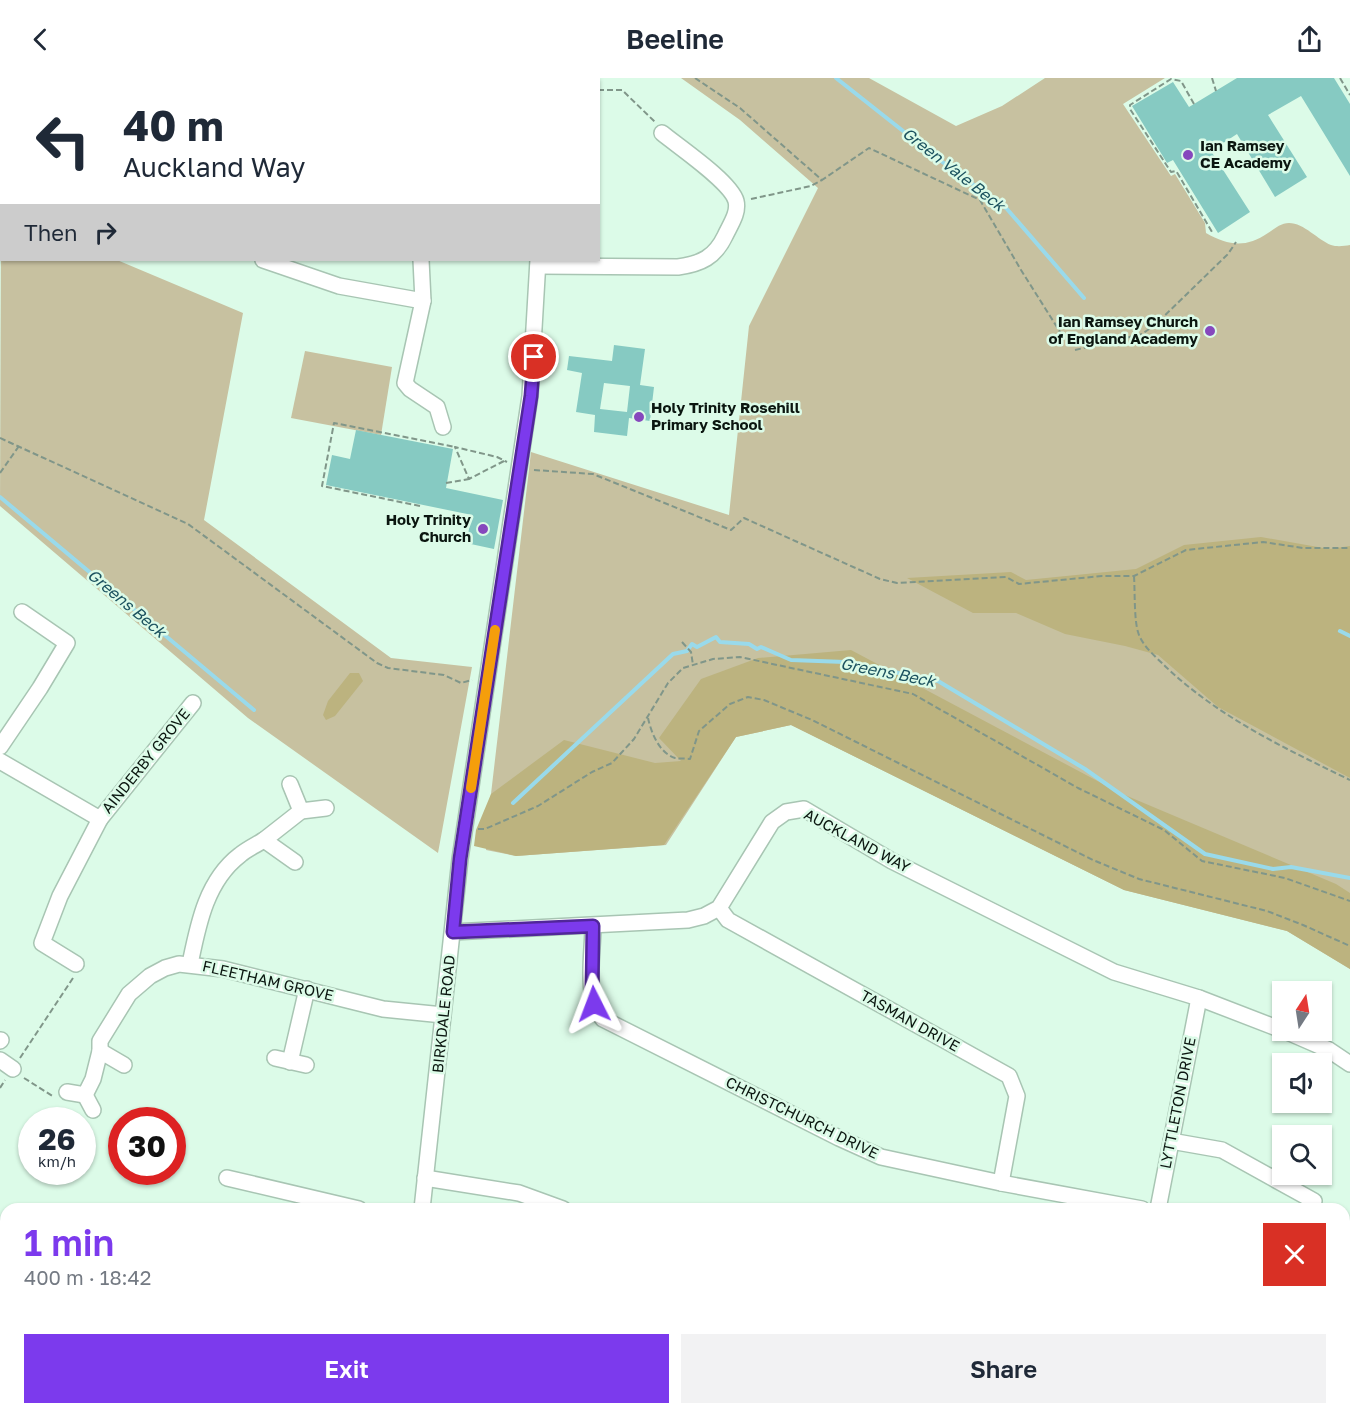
<!DOCTYPE html>
<html lang="en">
<head>
<meta charset="utf-8">
<style>
	:root { --surface:#fff; --page:#f2f2f3; --text:#1f2937; --muted:#747a83; --accent:#7c3aed }
	body { margin:0; font-family:"Golos Text",sans-serif; background:var(--page); color:var(--text); height:100vh; display:flex; flex-direction:column; font-size:22px; white-space:nowrap }
	* { box-sizing:border-box; margin:0 }
	p { font-size:20px; color:var(--muted) }
	.icon { flex:none; width:33px; height:33px; fill:none; stroke:currentColor; stroke-width:2; stroke-linecap:round; stroke-linejoin:round }
	.map { position:relative; flex:1; overflow:hidden }
	.drawer { position:absolute; left:0px; top:1125px; width:1350px; height:212px; display:flex; flex-direction:column; background:var(--surface); border-radius:18px 18px 0 0; box-shadow:0 2px 4px #0004 }
	.drawer>* { flex:none }
	.banner { position:absolute; left:0px; top:0px; width:600px; height:183px; box-shadow:0 2px 4px #0004; background:#fff; color:var(--text); overflow:hidden }
	.needle { width:39px; rotate:12deg }
	.fabs { position:absolute; left:1272px; top:903px; display:grid; gap:12px }
	.fabs a { display:grid; place-items:center; width:60px; height:60px; border-radius:0px; background:var(--surface); box-shadow:0 2px 4px #0004; font-size:30px }
	.speed { position:absolute; left:18px; top:1029px; display:flex; gap:12px; font-size:30px; font-weight:700; text-align:center }
	.speed>* { display:grid; place-content:center; width:78px; height:78px; border-radius:50%; background:var(--surface); box-shadow:0 2px 4px #0004; line-height:1 }
	.speed small { font-size:15px; font-weight:400 }
	.speed .limit { border:9px solid #d22; background:#fff; color:#111 }
	.pin { position:absolute; display:grid; place-items:center; width:51px; height:51px; color:#fff; margin:-26px; border:3px solid #fff; border-radius:50%; box-shadow:0 2px 6px #0007 }
	.me { position:absolute; width:66px; margin:-33px; rotate:357deg; stroke-linejoin:round; filter:drop-shadow(0 0 4px #0008) }
	.turn { display:flex; align-items:center; gap:21px; height:126px; padding:0 24px; font-size:27px }
	.turn .icon { width:78px; height:78px; stroke-width:2.5 }
	.turn b { display:block; font-size:42px; line-height:51px }
	.then { display:flex; align-items:center; height:57px; padding:0 24px; background:#0003; gap:12px; font-size:22px }
	.round { display:grid; place-items:center; flex:none; width:63px; height:63px; border-radius:0px; background:var(--page) }
	.head { display:flex; align-items:center; justify-content:space-between; height:102px; padding:0 24px }
	h1 { font-size:36px; font-weight:600; line-height:45px; color:var(--accent) }
	.cta { display:flex; gap:12px; margin-top:auto; padding:12px 24px }
	.cta a { flex:1; height:69px; border-radius:0px; background:var(--accent); color:#fff; font-size:24px; font-weight:600; line-height:69px; text-align:center }
	.cta a+a { background:var(--page); color:var(--text) }
	header { display:flex; justify-content:space-between; align-items:center; height:78px; padding:0 24px; background:var(--surface); font-size:27px; font-weight:600 }
	.map>svg:first-child { display:block }
</style>
</head>
<body>
<header><svg class="icon" aria-label="back" viewBox="0 0 24 24"><path d="M15 5l-7 7 7 7"/></svg>Beeline<svg class="icon" aria-label="share" viewBox="0 0 24 24"><path d="M12 15V3M7 8l5-5 5 5M5 13v7h14v-7"/></svg></header>
<div class="map">
<svg width="1350" height="1336" viewBox="0 0 1350 1336">
	<rect width="100%" height="100%" fill="#dcfbe8"/>
	<g fill="#c7c1a0">
		<path d="M681,0H869L956,48L1002,28L1045,0H1165L1123,26L1171,98L1175,96L1205,145L1206,155C1229,168 1246,170 1268,155C1274,151 1281,145 1289,145C1304,145 1318,162 1331,167C1337,169 1344,168 1350,167V891L1287,853L1124,812L791,647L736,659L666,767L516,778L486,772L489,733L531,374L729,437L749,248L818,110L740,42Z"/>
		<polygon points="1,140 2,182 117,182 243,235 204,442 391,580 472,589 438,775 248,640 0,428"/>
		<polygon points="305,273 392,289 381,357 291,340"/>
	</g>
	<g fill="#bcb37f">
		<polygon points="1261,459 1329,471 1350,468 1350,700 1218,629 1158,577 1125,568 1065,556 1016,535 973,535 907,500 1011,494 1026,502 1136,491 1184,467"/>
		<polygon points="851,572 1120,715 1336,806 1350,815 1350,891 1287,853 1124,812 791,647 736,659 664,767 516,778 474,768 476,752 491,716 564,662 655,685 681,683 659,660 701,601 758,580"/>
		<polygon points="350,595 359,595 363,603 335,638 326,642 323,637 328,623"/>
	</g>
	<g fill="none" stroke-linecap="round" stroke-linejoin="round">
		<g stroke="#99daeb" stroke-width="4">
			<polyline points="836,0 941,83 1007,131 1084,220"/>
			<polyline points="0,419 254,632"/>
			<polyline points="1340,553 1350,558"/>
			<polyline points="513,725 673,576 687,573 692,566 697,569 716,559 720,564 749,566 757,571 761,569 791,582 845,584 938,603 1085,691 1205,776 1273,791 1291,789 1350,800"/>
		</g>
	</g>
	<g fill="#86cac2" fill-rule="evenodd">
		<polygon points="1237,0 1334,0 1350,26 1350,98 1301,18 1268,37 1307,99 1275,119 1237,56 1211,73 1250,134 1218,155 1173,82 1167,85 1132,28 1173,4 1189,29"/>
		<path d="M614,267L645,271L640,307L654,309L650,343L629,340L627,358L594,354L595,337L576,334L582,295L567,292L569,278L612,283ZM604,305L630,308L627,334L600,331Z"/>
		<polygon points="356,352 453,371 446,410 503,422 494,471 466,465 472,437 326,407 332,377 350,381"/>
	</g>
	<g fill="none" stroke-linecap="round" stroke-linejoin="round">
		<g stroke="#a8c5b3" stroke-width="18">
			<g id="minor">
				<polyline points="45,2 47,0"/>
				<polyline points="419,2 419,0"/>
				<polyline points="542,2 542,0"/>
				<polyline points="0,47 2,46"/>
				<polyline points="263,182 339,208 423,223"/>
				<polyline points="421,182 423,223 405,305 410,311 437,329 443,349"/>
				<path d="M538,188L678,189C701,186 715,179 725,158C730,147 739,135 736,123C731,104 679,69 662,55"/>
				<polyline points="0,669 40,610 67,565 22,534"/>
				<polyline points="0,683 100,741 193,625"/>
				<polyline points="290,706 301,733"/>
				<polyline points="295,784 264,762 301,733 326,730"/>
				<polyline points="719,830 728,842 1009,998 1017,1018 1001,1105"/>
				<path d="M593,848C593,876 584,919 603,941L839,1060L881,1079L1001,1105L1142,1131"/>
				<polyline points="453,854 688,842 704,838 719,830 772,744 786,734 804,731 892,783 1114,894 1199,920 1282,952"/>
				<polyline points="76,886 42,865 60,818 100,741"/>
				<path d="M190,886C198,847 206,803 240,777C247,771 256,767 264,762"/>
				<polyline points="1283,952 1329,972 1350,986"/>
				<polyline points="0,963 1,962"/>
				<polyline points="100,973 124,987"/>
				<polyline points="275,980 306,987"/>
				<polyline points="0,982 13,991"/>
				<polyline points="290,984 307,911"/>
				<polyline points="67,1014 85,1017 93,1001 100,973 100,963 129,916 150,898 165,890 179,886 223,891 383,931 443,937"/>
				<polyline points="85,1017 93,1032"/>
				<polyline points="1171,1063 1222,1072 1314,1123"/>
				<polyline points="227,1100 359,1131"/>
				<polyline points="425,1100 519,1115 563,1131"/>
				<polyline points="422,1131 460,781 530,318 538,182"/>
				<polyline points="1158,1131 1199,920"/>
				<polyline points="0,1242 6,1248"/>
				<polyline points="1344,1271 1350,1271"/>
				<polyline points="0,1302 6,1294"/>
				<polyline points="71,1330 77,1336"/>
				<polyline points="409,1330 410,1336"/>
				<polyline points="559,1330 583,1336"/>
				<polyline points="99,1336 100,1330"/>
				<polyline points="242,1336 243,1330"/>
				<polyline points="1065,1336 1065,1330"/>
			</g>
		</g>
		<g stroke="#809689" stroke-width="2" stroke-dasharray="6 3" stroke-linecap="butt">
			<polyline points="695,0 740,30 822,102 869,70 980,122 1021,192 1062,257"/>
			<polyline points="1212,0 1216,13"/>
			<polyline points="1340,0 1350,17"/>
			<polyline points="598,12 622,12 655,44"/>
			<polyline points="1194,26 1181,3 1171,1 1130,27 1130,31 1171,94 1176,93 1178,96 1212,154"/>
			<polyline points="751,121 811,108 822,102"/>
			<polyline points="1075,272 1142,256 1156,246 1228,176 1236,164"/>
			<polyline points="0,360 188,446 377,585 388,590 444,597 461,605 472,602"/>
			<polyline points="504,383 469,401 455,369 497,379 507,384"/>
			<polyline points="534,392 593,396 731,452 744,440 880,501 897,505 1006,499 1019,506 1102,498 1134,498 1186,472 1263,464 1303,470 1350,470"/>
			<polyline points="0,395 19,368"/>
			<polyline points="446,405 469,401"/>
			<polyline points="420,428 322,408 334,345 455,369"/>
			<path d="M1134,498C1135,513 1134,541 1138,554C1142,568 1156,579 1166,589C1220,640 1284,670 1350,702"/>
			<polyline points="682,564 691,574 693,587"/>
			<path d="M648,640C651,654 659,675 675,680C679,681 685,680 690,681L699,653L730,626L748,619L764,622L812,642L1093,782L1139,801L1267,833L1303,847L1350,868"/>
			<polyline points="478,751 485,751 538,728 592,694 612,685 634,661 668,605 683,590 713,581 740,579 913,616 1078,710 1164,752 1202,783 1285,800 1350,823"/>
			<polyline points="20,980 73,900"/>
			<polyline points="24,1000 54,1019"/>
			<polyline points="0,1010 5,1002"/>
		</g>
		<use href="#minor" stroke="#fff" stroke-width="15"/>
	</g>
	<g fill="none" stroke-linecap="round" stroke-linejoin="round">
		<g stroke="#51269a" stroke-width="15">
			<polyline id="route" points="534,279 531,318 460,781 453,854 593,848 592,917 594,926"/>
		</g>
		<use href="#route" stroke="#7c3aed" stroke-width="10"/>
		<polyline stroke="#f59e0b" stroke-width="10" points="471,710 495,552"/>
	</g>
	<g fill="#8648bd" stroke="#dcfbe8" stroke-width="2">
		<circle cx="1188" cy="77" r="6"/>
		<circle cx="1210" cy="253" r="6"/>
		<circle cx="639" cy="339" r="6"/>
		<circle cx="483" cy="451" r="6"/>
	</g>
	<g text-anchor="middle" stroke-width="5" stroke-linejoin="round" paint-order="stroke">
		<g font-size="15" font-weight="bold" fill="#0b1610" stroke="#dcfbe8" text-anchor="start">
			<text x="1200" y="73">Ian Ramsey<tspan x="1200" dy="17">CE Academy</tspan></text>
			<text x="1198" y="249" text-anchor="end">Ian Ramsey Church<tspan x="1198" dy="17">of England Academy</tspan></text>
			<text x="651" y="335">Holy Trinity Rosehill<tspan x="651" dy="17">Primary School</tspan></text>
			<text x="471" y="447" text-anchor="end">Holy Trinity<tspan x="471" dy="17">Church</tspan></text>
		</g>
		<g font-size="15" fill="#0b1610" stroke="#dcfbe8">
			<text transform="translate(146 683) rotate(-51)" y="5">AINDERBY GROVE</text>
			<text transform="translate(857 763) rotate(28)" y="5">AUCKLAND WAY</text>
			<text transform="translate(268 903) rotate(13)" y="5">FLEETHAM GROVE</text>
			<text transform="translate(444 936) rotate(-84)" y="5">BIRKDALE ROAD</text>
			<text transform="translate(910 943) rotate(29)" y="5">TASMAN DRIVE</text>
			<text transform="translate(1178 1025) rotate(-79)" y="5">LYTTLETON DRIVE</text>
			<text transform="translate(802 1040) rotate(26)" y="5">CHRISTCHURCH DRIVE</text>
		</g>
		<g font-size="16" font-style="italic" fill="#1c525f" stroke="#dcfbe8">
			<text transform="translate(954 91) rotate(38)" y="6">Green Vale Beck</text>
			<text transform="translate(127 525) rotate(40)" y="6">Greens Beck</text>
			<text transform="translate(888 594) rotate(11)" y="6">Greens Beck</text>
		</g>
	</g>
</svg>
<div class="fabs">
<a><svg class="needle" viewBox="-14 -14 28 28"><path d="M0-13l5 13h-10z" fill="#e53935"/><path d="M0 13l5-13h-10z" fill="#747a83"/></svg></a>
<a><svg class="icon" aria-label="sound" viewBox="0 0 24 24"><path d="M4 9h4l5-4v14l-5-4H4zM17 9q2 3 0 6"/></svg></a>
<a><svg class="icon" aria-label="search" viewBox="0 0 24 24"><circle cx="10" cy="10" r="6"/><path d="M15 15l6 6"/></svg></a>
</div>
<div class="speed"><div>26<small>km/h</small></div><div class="limit">30</div></div>
<div class="pin" style="left:534px;top:279px;background:#d93025"><svg class="icon" aria-label="arrive" viewBox="0 0 24 24"><path d="M6 21V4h12l-3 4 3 4H6"/></svg></div>
<svg class="me" style="left:594px;top:926px" viewBox="-20 -20 40 40"><path d="M0-17L14 15 0 8-14 15z" fill="#7c3aed" stroke="#fff" stroke-width="4"/></svg>
<div class="banner">
<div class="turn"><svg class="icon" aria-label="left" viewBox="0 0 24 24"><path d="M17 20v-9H6M10 6l-5 5 5 5"/></svg><div><b>40 m</b>Auckland Way</div></div>
<div class="then">Then<svg class="icon" aria-label="right" viewBox="0 0 24 24"><path d="M7 20v-9h11M14 6l5 5-5 5"/></svg></div>
</div>
<section class="drawer">
<div class="head"><div><h1>1 min</h1><p>400 m · 18:42</p></div><a class="round" style="background:#d93025;color:#fff"><svg class="icon" aria-label="close" viewBox="0 0 24 24"><path d="M6 6l12 12M18 6L6 18"/></svg></a></div>
<div class="cta"><a>Exit</a><a>Share</a></div>
</section>
</div>
</body>
</html>
